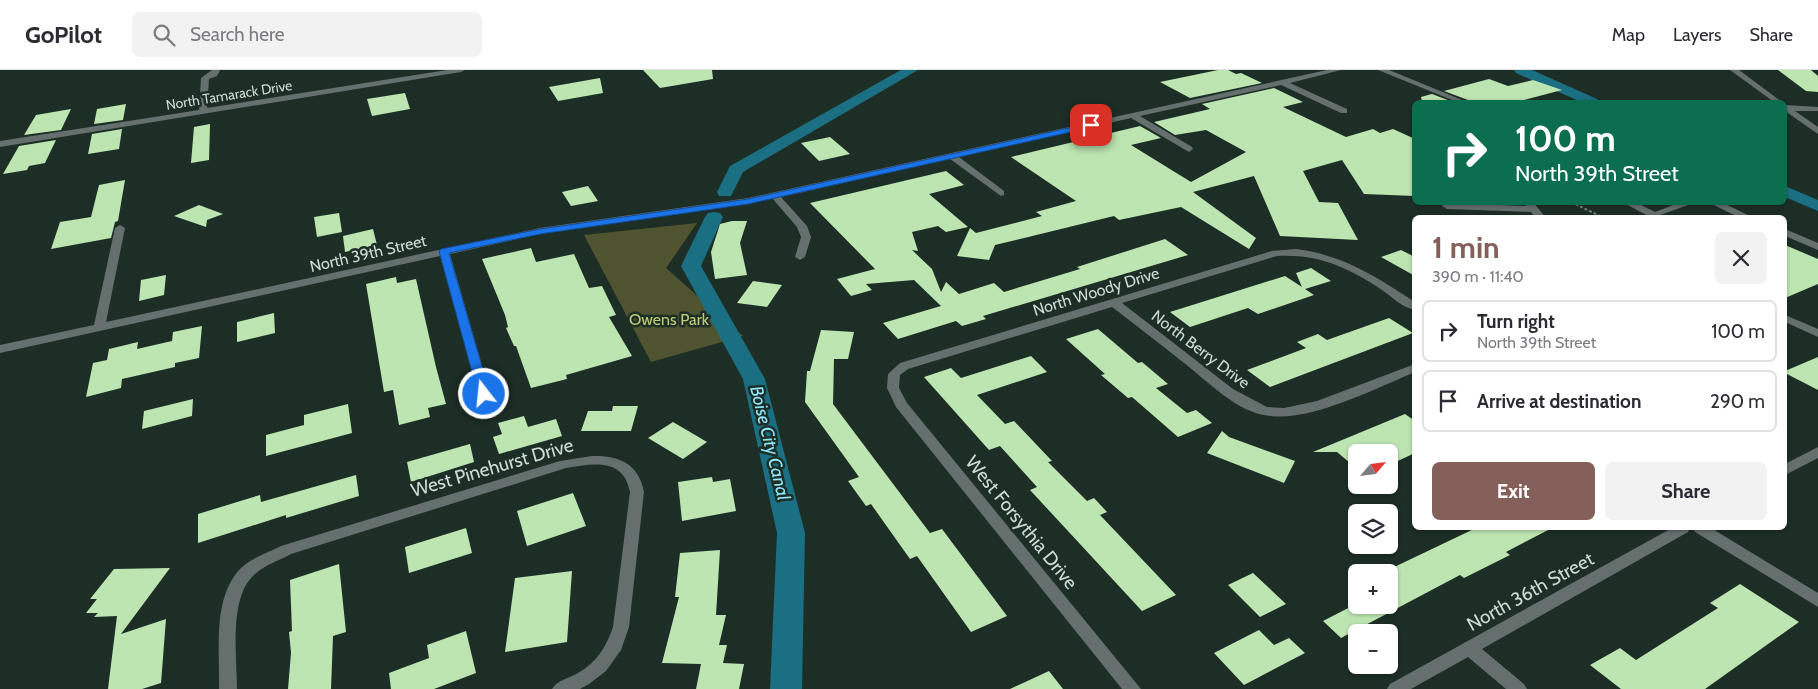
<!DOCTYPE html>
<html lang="en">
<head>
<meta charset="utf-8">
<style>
	:root { --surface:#fff; --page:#f2f2f3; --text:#2b2b33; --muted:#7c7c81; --line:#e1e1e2; --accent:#855f59 }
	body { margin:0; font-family:Cabin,sans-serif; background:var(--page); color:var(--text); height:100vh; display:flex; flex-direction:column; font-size:19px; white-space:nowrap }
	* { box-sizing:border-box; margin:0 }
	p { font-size:16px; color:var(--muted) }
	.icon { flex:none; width:28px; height:28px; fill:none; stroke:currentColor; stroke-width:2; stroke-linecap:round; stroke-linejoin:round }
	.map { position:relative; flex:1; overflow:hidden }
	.side { position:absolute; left:1412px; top:145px; width:375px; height:315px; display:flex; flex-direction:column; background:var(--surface); border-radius:8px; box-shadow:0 1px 4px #0004 }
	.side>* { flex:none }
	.guide { position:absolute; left:1412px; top:30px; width:375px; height:105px; border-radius:8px; box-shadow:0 1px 4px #0004; background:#0b6e4f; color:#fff; overflow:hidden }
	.needle { width:32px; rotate:62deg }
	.buttons { position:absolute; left:1348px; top:374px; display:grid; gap:10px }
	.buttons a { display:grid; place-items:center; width:50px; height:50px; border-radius:8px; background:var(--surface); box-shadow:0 1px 4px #0004; font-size:25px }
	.pin { position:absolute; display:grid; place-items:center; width:42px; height:42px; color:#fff; margin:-21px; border-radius:10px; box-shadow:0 2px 8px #0006 }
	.me { position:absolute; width:55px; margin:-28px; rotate:344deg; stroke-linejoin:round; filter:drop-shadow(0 0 4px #0008) }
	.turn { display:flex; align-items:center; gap:18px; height:105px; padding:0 20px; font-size:22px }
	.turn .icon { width:65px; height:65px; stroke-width:2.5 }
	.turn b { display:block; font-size:35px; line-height:42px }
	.round { display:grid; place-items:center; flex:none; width:52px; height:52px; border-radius:8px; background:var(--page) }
	.overview { display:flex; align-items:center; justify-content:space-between; height:85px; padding:0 20px }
	h1 { font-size:30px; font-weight:700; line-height:38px; color:var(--accent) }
	.cta { display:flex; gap:10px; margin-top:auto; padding:10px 20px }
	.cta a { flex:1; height:58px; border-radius:8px; background:var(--accent); color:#fff; font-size:20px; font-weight:700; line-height:58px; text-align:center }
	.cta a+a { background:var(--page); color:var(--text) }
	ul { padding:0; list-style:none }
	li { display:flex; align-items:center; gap:15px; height:62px; margin:0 10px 8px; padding:0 10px; border:2px solid var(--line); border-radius:8px }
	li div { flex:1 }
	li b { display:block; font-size:19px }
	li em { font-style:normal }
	header { display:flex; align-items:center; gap:30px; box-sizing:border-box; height:70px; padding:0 25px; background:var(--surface); border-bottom:1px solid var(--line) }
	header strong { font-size:24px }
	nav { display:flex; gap:28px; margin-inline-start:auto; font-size:18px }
	.search { width:350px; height:45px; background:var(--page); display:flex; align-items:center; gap:12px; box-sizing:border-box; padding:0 18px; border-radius:8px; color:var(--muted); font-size:19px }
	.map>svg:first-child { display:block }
</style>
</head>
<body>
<header>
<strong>GoPilot</strong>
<div class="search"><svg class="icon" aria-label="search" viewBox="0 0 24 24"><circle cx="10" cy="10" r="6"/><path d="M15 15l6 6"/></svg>Search here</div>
<nav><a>Map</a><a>Layers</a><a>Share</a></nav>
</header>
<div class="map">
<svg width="1818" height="619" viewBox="0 0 1818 619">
	<rect width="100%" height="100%" fill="#1d2e26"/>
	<polygon fill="#4f532f" points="697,153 666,198 743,266 651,292 584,165"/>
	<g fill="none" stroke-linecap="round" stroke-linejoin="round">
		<g fill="#1a7082" fill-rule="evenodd">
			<polygon points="901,0 918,0 743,102 731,126 719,126 717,122 730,96"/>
			<polygon points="1514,0 1532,0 1597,29 1599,32 1581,32 1516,3"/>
			<polygon points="1785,116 1818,130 1818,141 1785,127"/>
			<polygon points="714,142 720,143 723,147 701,196 765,309 805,463 802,619 770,619 777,463 743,309 681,196 705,147 708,143"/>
		</g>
	</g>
	<g fill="#bde5b1">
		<polygon points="643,0 712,0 713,9 660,18"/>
		<polygon points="1218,0 1228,0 1236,4 1241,3 1262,13 1190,28 1160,12"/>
		<polygon points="1778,0 1811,0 1818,6 1818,22 1806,21"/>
		<polygon points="600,8 603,23 558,31 549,17"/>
		<polygon points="1489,9 1508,16 1533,10 1562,20 1516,32 1469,32 1468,30 1444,21"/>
		<polygon points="1274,18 1303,32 1283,37 1346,67 1373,59 1380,63 1393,59 1415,69 1415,126 1364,124 1342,90 1303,101 1319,132 1338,133 1358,170 1280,166 1254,106 1193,122 1256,168 1249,179 1181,137 1119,150 1114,146 995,175 989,190 957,186 970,158 976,163 1042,146 1036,142 1076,131 1011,87 1140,56 1161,68 1131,75 1191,112 1246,82 1206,60 1175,65 1154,52 1210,39 1202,34"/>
		<polygon points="405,23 410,39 372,46 367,29"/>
		<polygon points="1432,24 1453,32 1422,32 1421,27"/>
		<polygon points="126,34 123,50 94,54 97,39"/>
		<polygon points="71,39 61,60 24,65 36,45"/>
		<polygon points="210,54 209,90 191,93 194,57"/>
		<polygon points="122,59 119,79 88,84 92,64"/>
		<polygon points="830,67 850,84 819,91 801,73"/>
		<polygon points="56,70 45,93 29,96 27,100 3,104 19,76"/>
		<polygon points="946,101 964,115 929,124 968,157 946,162 938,156 912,162 918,181 912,180 932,199 941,222 946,212 959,224 994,213 1004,222 1080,199 1077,197 1165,169 1188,185 983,246 986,249 962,256 956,251 898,269 883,253 941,236 914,210 866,214 872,220 851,226 837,209 875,199 810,133"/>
		<polygon points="125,110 118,151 115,152 111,168 51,179 60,152 91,147 99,115"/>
		<polygon points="588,116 598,131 571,136 562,122"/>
		<polygon points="199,135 223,144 207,150 206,157 174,146"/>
		<polygon points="339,143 342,162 317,167 314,147"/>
		<polygon points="732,151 747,151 740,173 747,205 715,209 711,182 720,154"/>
		<polygon points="373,159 377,175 345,182 343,166"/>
		<polygon points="1785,175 1818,189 1818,214 1785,228"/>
		<polygon points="531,178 536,192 574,184 589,218 602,216 616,245 609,247 632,286 566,305 567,309 531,318 516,276 514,276 506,258 508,257 505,245 482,189"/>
		<polygon points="1401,180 1415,187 1415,206 1381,187"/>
		<polygon points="1311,198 1331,211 1305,219 1314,225 1258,244 1248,238 1190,257 1170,242 1285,206 1302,217 1296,203"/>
		<polygon points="166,205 164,225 139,231 141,210"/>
		<polygon points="396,207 397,213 416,209 436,297 446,334 428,338 430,347 399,355 393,320 384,322 366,214"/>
		<polygon points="753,211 782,215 767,237 737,233"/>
		<polygon points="274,243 275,263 237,272 237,252"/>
		<polygon points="1389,248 1413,263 1270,317 1247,300 1306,278 1297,272 1318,264 1327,270"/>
		<polygon points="202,256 199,288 175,293 175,297 122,309 121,318 86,327 93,293 107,290 109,279 138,272 137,279 172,271 173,262"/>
		<polygon points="1098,259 1138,293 1142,292 1168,314 1156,318 1187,343 1196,340 1212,353 1178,367 1132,327 1128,328 1101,305 1105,304 1066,269"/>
		<polygon points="821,260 854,262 848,289 834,289 833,334 930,463 942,459 1007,546 971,562 917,486 910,489 871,434 866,436 848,411 859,407 805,332 807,301 810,301"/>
		<polygon points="1031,286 1047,302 977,325 1005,354 1014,351 1052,391 1048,392 1087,431 1094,428 1107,442 1100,445 1176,525 1142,541 1030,420 1037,417 1000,376 989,380 924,307 951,298 961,308"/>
		<polygon points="1818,287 1818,320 1785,303 1785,301"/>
		<polygon points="193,329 192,346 142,359 144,341"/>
		<polygon points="348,334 352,363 266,386 266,365 304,355 304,345"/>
		<polygon points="613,336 638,336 631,361 581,361 588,341 612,341"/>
		<polygon points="1405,344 1415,351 1415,383 1389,395 1389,382 1356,382 1356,398 1337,382 1313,382"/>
		<polygon points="524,346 528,357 556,349 562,366 499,384 493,367 502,364 498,353"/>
		<polygon points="673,352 707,372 683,389 648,368"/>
		<polygon points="1222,361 1229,367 1295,391 1284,413 1207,383"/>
		<polygon points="470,374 474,392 411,412 407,392"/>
		<polygon points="356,405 359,426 286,448 286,445 198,473 198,444 260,425 261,432"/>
		<polygon points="712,407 713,412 730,409 736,441 682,451 678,412"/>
		<polygon points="573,423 586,456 527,476 517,441"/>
		<polygon points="466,458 472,483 409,503 405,477"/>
		<polygon points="1476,458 1552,458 1506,482 1510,485 1464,508 1460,505 1341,568 1323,551 1354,535 1389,535 1389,517 1395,514 1388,500"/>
		<polygon points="720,480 716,545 726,545 719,575 727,575 723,593 744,594 739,619 696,619 701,594 662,593 679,527 675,527 680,483"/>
		<polygon points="339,494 346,562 333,566 331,619 288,619 291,583 289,562 292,561 290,510"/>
		<polygon points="170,498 121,564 166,549 161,613 142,619 108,619 117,546 94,547 98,543 86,543 97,529 90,529 114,499"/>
		<polygon points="572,501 567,572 505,582 515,508"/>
		<polygon points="1253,503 1286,534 1260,547 1228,515"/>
		<polygon points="1740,514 1799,552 1705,619 1621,619 1590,595 1620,578 1636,590 1718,538 1710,533"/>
		<polygon points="1259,560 1274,575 1289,568 1305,583 1244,615 1214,583"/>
		<polygon points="466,561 476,603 434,619 391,619 389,603 429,588 427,575"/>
		<polygon points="1049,601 1063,619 1010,619"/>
	</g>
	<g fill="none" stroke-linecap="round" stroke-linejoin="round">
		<polyline stroke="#74827b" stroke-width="2" stroke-dasharray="3 2" stroke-linecap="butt" points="1571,132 1604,148"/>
		<g fill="#656f6e" fill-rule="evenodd">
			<polygon points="212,0 220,0 217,6 209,9 207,38 447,0 465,0 461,2 0,77 0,71 199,40 201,8"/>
			<polygon points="1327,0 1341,0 1290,13 1347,39 1347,43 1341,43 1281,15 1140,46 1192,77 1193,79 1189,82 1131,48 959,87 1004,121 1004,125 1001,126 950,89 781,127 807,156 811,167 805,187 800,190 795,187 801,167 797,157 772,128 748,134 540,164 450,184 490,323 484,327 478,323 440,186 0,283 0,275 94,255 115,158 120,155 125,158 106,252 540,158 748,128"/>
			<polygon points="1378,0 1389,0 1467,32 1457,32"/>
			<polygon points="1730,0 1739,0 1782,32 1774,32"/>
			<polygon points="1785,35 1818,37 1818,41 1795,41 1818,57 1818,64 1785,41"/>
			<polygon points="1524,132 1533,132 1546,148 1535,148 1531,142 1447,139 1442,136 1447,133 1526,136"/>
			<polygon points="1622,132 1635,132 1655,142 1681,132 1688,135 1652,148"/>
			<polygon points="1708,132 1721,132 1754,148 1740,148"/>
			<polygon points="1785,159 1818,173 1818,180 1785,166"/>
			<path d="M1296,179C1344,185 1376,207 1415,232V240C1403,238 1392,227 1382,220C1347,197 1319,184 1277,186L1122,233L1233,319L1267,337L1284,338L1317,331L1415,294V302C1376,318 1313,351 1270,346C1237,343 1209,312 1184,293C1160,274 1136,255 1112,237L908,299L900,305L899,318L907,333L1141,619H1122L896,337L887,318L888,304L900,293L1272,181Z"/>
			<polygon points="1785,245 1818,259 1818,267 1785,252"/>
			<polygon points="1818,377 1818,388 1785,405 1785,394"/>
			<path d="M592,386C619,385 639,394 644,422L629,557L621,580L606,601L589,614L580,619H552C557,610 570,608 578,603C597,592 606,577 613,557L630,422C623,387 593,394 566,398L291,484C278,491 262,496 252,507C229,531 237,588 237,619H219C220,581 212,529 240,499C251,488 267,483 281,476L560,391Z"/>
			<polygon points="1672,458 1690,458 1688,462 1482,579 1524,614 1527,619 1506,619 1468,587 1411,619 1387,619 1390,614"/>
			<polygon points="1693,458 1711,458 1818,523 1818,537 1695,462"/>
		</g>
	</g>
	<polygon fill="#1a73e8" stroke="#114b97" points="1091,53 1093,54 1093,57 748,134 540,164 449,183 490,324 484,327 478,324 439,181 441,179 540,159 748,129"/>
	<g text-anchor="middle" stroke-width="5" stroke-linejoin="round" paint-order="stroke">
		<g font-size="14" fill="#cfdad4" stroke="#1d2e26">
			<text transform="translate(229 25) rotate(-9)" y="5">North Tamarack Drive</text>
		</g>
		<g font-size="16" fill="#cfdad4" stroke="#1d2e26">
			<text transform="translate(368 183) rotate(-13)" y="6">North 39th Street</text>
			<text transform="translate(1096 221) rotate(-17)" y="6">North Woody Drive</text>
			<text transform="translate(1201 279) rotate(37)" y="6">North Berry Drive</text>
		</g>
		<g font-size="16" fill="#c2c972" stroke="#1d2e26">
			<text x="669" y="255">Owens Park</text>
		</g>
		<g font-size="18" font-style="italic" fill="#90e7fd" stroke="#1d2e26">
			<text transform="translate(770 373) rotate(76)" y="6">Boise City Canal</text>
		</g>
		<g font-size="19" fill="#cfdad4" stroke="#1d2e26">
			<text transform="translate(492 397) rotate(-16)" y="7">West Pinehurst Drive</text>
			<text transform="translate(1022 452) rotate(51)" y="7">West Forsythia Drive</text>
			<text transform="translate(1530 521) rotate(-29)" y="7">North 36th Street</text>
		</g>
	</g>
</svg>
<div class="buttons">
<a><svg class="needle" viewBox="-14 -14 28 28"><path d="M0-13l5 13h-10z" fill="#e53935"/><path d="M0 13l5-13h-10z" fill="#7c7c81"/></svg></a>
<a><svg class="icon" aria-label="layers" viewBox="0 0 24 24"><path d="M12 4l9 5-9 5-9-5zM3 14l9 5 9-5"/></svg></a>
<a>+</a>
<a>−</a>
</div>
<div class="pin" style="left:1091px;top:55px;background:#d93025"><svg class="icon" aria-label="arrive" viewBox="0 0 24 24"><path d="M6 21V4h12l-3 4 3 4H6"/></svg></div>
<svg class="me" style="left:484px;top:324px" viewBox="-20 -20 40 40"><circle r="17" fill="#1a73e8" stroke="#fff" stroke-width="3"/><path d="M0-11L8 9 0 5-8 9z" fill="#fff"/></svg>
<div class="guide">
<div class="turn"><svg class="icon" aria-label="right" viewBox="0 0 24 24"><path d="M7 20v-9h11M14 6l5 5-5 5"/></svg><div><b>100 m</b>North 39th Street</div></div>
</div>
<section class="side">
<div class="overview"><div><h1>1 min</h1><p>390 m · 11:40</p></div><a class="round"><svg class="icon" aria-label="close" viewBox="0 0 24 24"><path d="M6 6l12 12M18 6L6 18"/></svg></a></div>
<ul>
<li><svg class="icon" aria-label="right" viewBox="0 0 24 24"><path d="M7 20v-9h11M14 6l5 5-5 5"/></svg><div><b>Turn right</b><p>North 39th Street</p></div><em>100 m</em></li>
<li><svg class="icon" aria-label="arrive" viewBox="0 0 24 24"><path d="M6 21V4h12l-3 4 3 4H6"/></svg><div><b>Arrive at destination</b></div><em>290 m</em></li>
</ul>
<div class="cta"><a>Exit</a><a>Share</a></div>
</section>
</div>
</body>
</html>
